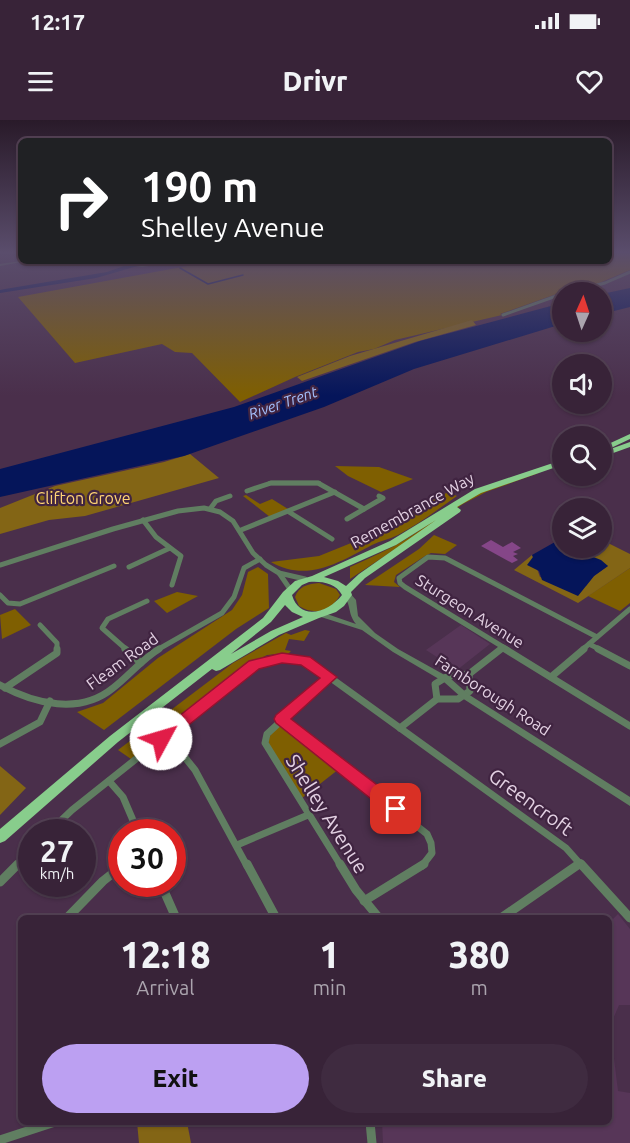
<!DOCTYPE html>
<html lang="en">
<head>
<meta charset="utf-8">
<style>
	:root { --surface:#382338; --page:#3f2b40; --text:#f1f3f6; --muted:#aba4ae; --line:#524053; --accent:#bca0f2 }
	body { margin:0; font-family:Ubuntu,sans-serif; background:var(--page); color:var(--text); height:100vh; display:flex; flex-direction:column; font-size:22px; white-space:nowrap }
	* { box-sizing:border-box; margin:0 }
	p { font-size:20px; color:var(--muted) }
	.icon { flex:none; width:33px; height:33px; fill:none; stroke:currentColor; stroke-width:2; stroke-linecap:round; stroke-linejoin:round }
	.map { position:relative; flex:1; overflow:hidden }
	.sheet { position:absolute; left:18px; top:795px; width:594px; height:210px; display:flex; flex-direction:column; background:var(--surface); border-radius:9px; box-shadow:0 2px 4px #0004,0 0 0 2px var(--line) }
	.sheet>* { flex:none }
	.hud { position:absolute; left:18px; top:18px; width:594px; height:126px; border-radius:9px; box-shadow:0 2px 4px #0004,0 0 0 2px var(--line); background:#202124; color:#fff; overflow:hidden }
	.needle { width:39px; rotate:3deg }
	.tools { position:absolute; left:552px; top:162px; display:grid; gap:12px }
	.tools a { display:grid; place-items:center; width:60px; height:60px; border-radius:50%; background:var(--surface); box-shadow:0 2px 4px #0004,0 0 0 2px var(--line); font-size:30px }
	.speed { position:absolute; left:18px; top:699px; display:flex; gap:12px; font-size:30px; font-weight:700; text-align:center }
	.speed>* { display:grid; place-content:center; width:78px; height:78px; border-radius:50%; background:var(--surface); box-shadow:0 2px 4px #0004,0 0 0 2px var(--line); line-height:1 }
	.speed small { font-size:15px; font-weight:400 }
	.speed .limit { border:9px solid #d22; background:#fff; color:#111 }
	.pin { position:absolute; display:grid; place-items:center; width:51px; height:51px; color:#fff; margin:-26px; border-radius:12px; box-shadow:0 3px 9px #0006 }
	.me { position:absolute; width:66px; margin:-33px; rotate:51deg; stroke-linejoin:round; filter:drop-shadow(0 0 4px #0008) }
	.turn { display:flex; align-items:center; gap:21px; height:126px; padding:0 24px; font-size:27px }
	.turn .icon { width:78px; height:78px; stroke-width:2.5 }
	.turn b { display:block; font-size:42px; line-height:51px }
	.eta { display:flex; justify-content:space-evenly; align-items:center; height:102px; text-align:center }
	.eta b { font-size:36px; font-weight:800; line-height:42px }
	.button { display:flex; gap:12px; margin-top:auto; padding:12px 24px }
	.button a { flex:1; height:69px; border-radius:36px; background:var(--accent); color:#111; font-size:24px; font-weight:800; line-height:69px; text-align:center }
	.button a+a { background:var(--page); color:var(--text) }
	.status { display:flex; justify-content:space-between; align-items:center; height:42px; padding:0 30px; background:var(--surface); direction:ltr }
	.status svg { height:16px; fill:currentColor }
	header { display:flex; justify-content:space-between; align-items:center; height:78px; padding:0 24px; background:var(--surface); font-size:27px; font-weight:800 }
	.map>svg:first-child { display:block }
</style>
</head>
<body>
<div class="status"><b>12:17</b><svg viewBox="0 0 49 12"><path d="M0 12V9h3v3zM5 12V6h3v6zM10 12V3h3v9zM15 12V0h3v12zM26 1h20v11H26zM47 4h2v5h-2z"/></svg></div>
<header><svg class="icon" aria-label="menu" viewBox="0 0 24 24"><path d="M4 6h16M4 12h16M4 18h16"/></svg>Drivr<svg class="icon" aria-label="heart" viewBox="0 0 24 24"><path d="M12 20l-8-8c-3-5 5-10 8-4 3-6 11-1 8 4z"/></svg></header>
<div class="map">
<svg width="630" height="1023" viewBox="0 0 630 1023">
	<rect width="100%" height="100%" fill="#4a2f4b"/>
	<g fill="#573658">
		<polygon points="461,505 490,524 457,550 426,530"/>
		<polygon points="618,794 630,809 630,885 619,885 610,906 618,971 630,973 630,1023 383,1023 382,1002 609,1002 609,803"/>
	</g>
	<g fill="#7f5f01">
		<polygon points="609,133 630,133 630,150 592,166 562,172 500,194 502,195 395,220 374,229 358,232 295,257 240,282 192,233 175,232 162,224 75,243 18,177 215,141 609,141"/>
		<polygon points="335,346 379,347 413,359 381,372 348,356"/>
		<path d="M539,353L486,372L463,384L350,459V447C370,438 390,429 408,418C448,392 490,359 539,353Z"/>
		<path d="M448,372L457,376C438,389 419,404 398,415C390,419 380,421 372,425C340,442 307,463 271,442L319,436L361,419Z"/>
		<polygon points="246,375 260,384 272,379 288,389 270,397 243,376"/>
		<polygon points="434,415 457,425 445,434 431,433 425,436 396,455 394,462 400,467 365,465 419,429"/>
		<polygon points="258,447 268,454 269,488 236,509 104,610 77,592 103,583 158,538 232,490 242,475 248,452"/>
		<polygon points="630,448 630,483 620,491 588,476"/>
		<path d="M319,463L336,469L340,475C331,491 315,496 299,486L295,477C299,466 308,464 319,463Z"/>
		<polygon points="177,472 198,476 167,493 154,481"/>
		<polygon points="15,489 31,505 2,519 0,495"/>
		<polygon points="305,510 310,511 304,521 289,519 285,530 291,531 289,533 267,535 246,546 131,639 118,630 233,543 286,513 291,515"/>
		<path d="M282,604L339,649L302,678L269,627C267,615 273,611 282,604Z"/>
	</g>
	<g fill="#836515">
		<polygon points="472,200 476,205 415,222 302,261 297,257 350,236"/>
		<polygon points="190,334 219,358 85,396 49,400 0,414 0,388 55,366 164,342"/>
		<polygon points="602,420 630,434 630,448 578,483 514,450 532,435 540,457 586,466 594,456 608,446 578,430 579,428 602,428"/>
		<polygon points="0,646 26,668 0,695"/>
		<polygon points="137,1002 187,1002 191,1023 139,1023"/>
	</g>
	<g fill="#05155a">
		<polygon points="138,141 142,141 129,146 155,141 96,158 0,173 0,170 5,169 107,152"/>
		<polygon points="630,168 630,187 602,194 602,174"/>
		<polygon points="562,183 562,204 414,249 324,287 184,336 0,377 0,349 234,287 420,221"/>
		<polygon points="562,418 562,428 579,428 578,431 601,440 608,446 594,456 578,476 542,460 539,451 527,445 533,437 532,435"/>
	</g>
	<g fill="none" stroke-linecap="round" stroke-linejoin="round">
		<polyline stroke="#05155a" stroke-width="1.5" points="180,148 208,164 243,155"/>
	</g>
	<polygon fill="#854688" points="491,420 503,427 512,422 521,428 513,432 518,434 513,436 518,440 512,443 481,426"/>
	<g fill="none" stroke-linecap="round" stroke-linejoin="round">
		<g stroke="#607e61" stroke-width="3">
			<polyline points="569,172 605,163 630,152"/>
			<polyline points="503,195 562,174"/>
		</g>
		<polyline stroke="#607e61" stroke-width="4.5" points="270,363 319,363"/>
		<g stroke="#607e61" stroke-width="5">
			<polyline points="247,371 271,363 318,363 364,389"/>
			<polyline points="210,389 216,381 230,376"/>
			<polyline points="289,392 332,419"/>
			<polyline points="347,399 383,378 379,376"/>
			<polyline points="143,400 156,417 181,436 172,465"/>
			<polyline points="241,410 335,372"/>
			<polyline points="0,445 113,409 178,391 204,388 220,392 233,401 253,433 266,445 279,453 305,459"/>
			<polyline points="129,447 170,428"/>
			<polyline points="279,453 290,469"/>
			<polyline points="0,475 8,483 20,484 114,446"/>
			<polyline points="40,505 57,523 57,530"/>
			<polyline points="589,524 601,530"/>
			<polyline points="127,530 102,508 108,499 147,481"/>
			<polyline points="157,530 222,493 234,477 244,448 260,439"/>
			<polyline points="499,530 503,527"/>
			<polyline points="508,530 405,467 400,463 399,458 428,437 445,438 597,517"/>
			<polyline points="582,530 630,489"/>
		</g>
		<g stroke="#607e61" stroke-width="7">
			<polyline points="125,529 141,543"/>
			<polyline points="505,529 630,606"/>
			<polyline points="598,529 630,546"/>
			<polyline points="329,557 267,614 265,623 341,746"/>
			<polyline points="551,557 584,529"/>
			<path d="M0,565C35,584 80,595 113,568C129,556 142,539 159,529"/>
			<polyline points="5,568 57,533 57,529"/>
			<polyline points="437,579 435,564 448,556 469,554 501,529"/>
			<polyline points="281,599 427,714 431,723 432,733 422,746"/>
			<polyline points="400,608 437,579 458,579 470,571 469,554"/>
			<polyline points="161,619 183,635 195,650 247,746"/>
			<polyline points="0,624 40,602 50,581"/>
			<polyline points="109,661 123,677 138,712"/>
			<path d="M49,712L72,690L254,545C273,538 291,535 310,543L566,728L582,746"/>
			<polyline points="237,725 308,695"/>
			<polyline points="16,746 32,730"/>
			<polyline points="577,746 581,743"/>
		</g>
		<g stroke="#607e61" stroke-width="9">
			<polyline points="247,744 276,798"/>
			<polyline points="340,744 356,770 379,798"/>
			<polyline points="581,744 630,798"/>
			<polyline points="0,762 18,744"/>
			<polyline points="161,764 176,798"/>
			<polyline points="364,781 424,744"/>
			<polyline points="67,798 103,761 122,746"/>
			<polyline points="501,798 579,744"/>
			<polyline points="370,1002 372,1023"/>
			<polyline points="0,1020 55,1002"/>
		</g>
		<g fill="#607e61" fill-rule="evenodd">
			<polygon points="21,141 27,141 0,146 0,144"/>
			<path d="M107,141C119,141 130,145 142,145C155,145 168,141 181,141L142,147Z"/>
			<path d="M344,473H350L356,480L358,496L375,513L398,529L450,558L468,574L630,677V686L462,578L444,562L393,532L362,510L321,497L320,495L321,493H324L356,504C347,493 352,485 343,475Z"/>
		</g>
		<g fill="#88cd8c" fill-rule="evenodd">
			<polygon points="630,314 630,319 611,328 608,328 604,326"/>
			<polygon points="630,322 630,327 602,337 602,332"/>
			<path d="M562,340V345L481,373L457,387L461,390L460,392L365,458L351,472L352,475L344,486L336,492L319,498L279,515L220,550L216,551L212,549L118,622L5,721L0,723V709L110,616L263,498L283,472L295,461L312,456L390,421L475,369ZM436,400L359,454L346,466L338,461L324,457L396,425ZM309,462C321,461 336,463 342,475C329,492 300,502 292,475L302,465ZM285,485L292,492L303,497L271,511L231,534L271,502Z"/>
		</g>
	</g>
	<linearGradient id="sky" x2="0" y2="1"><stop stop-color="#291a29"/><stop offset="0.48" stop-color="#5a4d6c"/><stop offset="1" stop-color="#5a4d6c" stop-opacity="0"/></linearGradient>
	<rect width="630" height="276" fill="url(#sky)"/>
	<polygon fill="#e11d48" stroke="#92132f" stroke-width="1.5" points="282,533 310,537 337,557 291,599 402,684 404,689 402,694 396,696 390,694 276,603 274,599 276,595 320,558 301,545 282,543 259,549 166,623 155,623 153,619 155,615 249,541"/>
	<g text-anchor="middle" stroke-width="4.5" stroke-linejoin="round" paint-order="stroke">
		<g font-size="15" font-style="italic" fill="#a4c0fd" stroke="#402441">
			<text transform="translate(283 283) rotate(-19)" y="5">River Trent</text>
		</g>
		<g font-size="16" fill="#ffd475" stroke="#402441">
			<text x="83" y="384">Clifton Grove</text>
		</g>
		<g font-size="16" fill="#e3d1e3" stroke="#402441">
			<text transform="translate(412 390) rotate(-29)" y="6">Remembrance Way</text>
			<text transform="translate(470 491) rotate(32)" y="6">Sturgeon Avenue</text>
			<text transform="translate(122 541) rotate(-36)" y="6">Fleam Road</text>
			<text transform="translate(493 575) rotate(33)" y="6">Farnborough Road</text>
		</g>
		<g font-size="20" fill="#e3d1e3" stroke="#402441">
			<text transform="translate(531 682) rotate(36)" y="7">Greencroft</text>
			<text transform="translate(327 694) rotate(58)" y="7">Shelley Avenue</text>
		</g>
	</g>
</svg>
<div class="tools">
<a><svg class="needle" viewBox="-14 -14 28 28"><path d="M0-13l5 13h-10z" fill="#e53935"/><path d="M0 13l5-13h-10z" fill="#aba4ae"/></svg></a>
<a><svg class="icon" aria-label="sound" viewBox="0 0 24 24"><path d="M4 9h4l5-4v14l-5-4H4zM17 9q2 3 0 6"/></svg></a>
<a><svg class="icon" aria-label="search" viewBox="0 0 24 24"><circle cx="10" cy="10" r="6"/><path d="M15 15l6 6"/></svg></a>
<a><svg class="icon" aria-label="layers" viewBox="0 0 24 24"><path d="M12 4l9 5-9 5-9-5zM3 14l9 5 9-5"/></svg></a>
</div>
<div class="speed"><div>27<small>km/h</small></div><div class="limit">30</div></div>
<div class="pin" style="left:396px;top:689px;background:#d93025"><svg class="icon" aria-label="arrive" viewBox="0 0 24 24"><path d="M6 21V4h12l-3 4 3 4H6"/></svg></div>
<svg class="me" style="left:161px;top:619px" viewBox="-20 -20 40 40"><circle r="19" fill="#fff"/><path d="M0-13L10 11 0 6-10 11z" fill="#e11d48"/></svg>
<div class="hud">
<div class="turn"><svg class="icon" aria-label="right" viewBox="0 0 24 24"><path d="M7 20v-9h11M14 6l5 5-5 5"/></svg><div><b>190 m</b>Shelley Avenue</div></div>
</div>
<section class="sheet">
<div class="eta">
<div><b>12:18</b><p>Arrival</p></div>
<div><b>1</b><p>min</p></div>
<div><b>380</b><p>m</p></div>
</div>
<div class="button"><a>Exit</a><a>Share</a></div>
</section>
</div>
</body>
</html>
